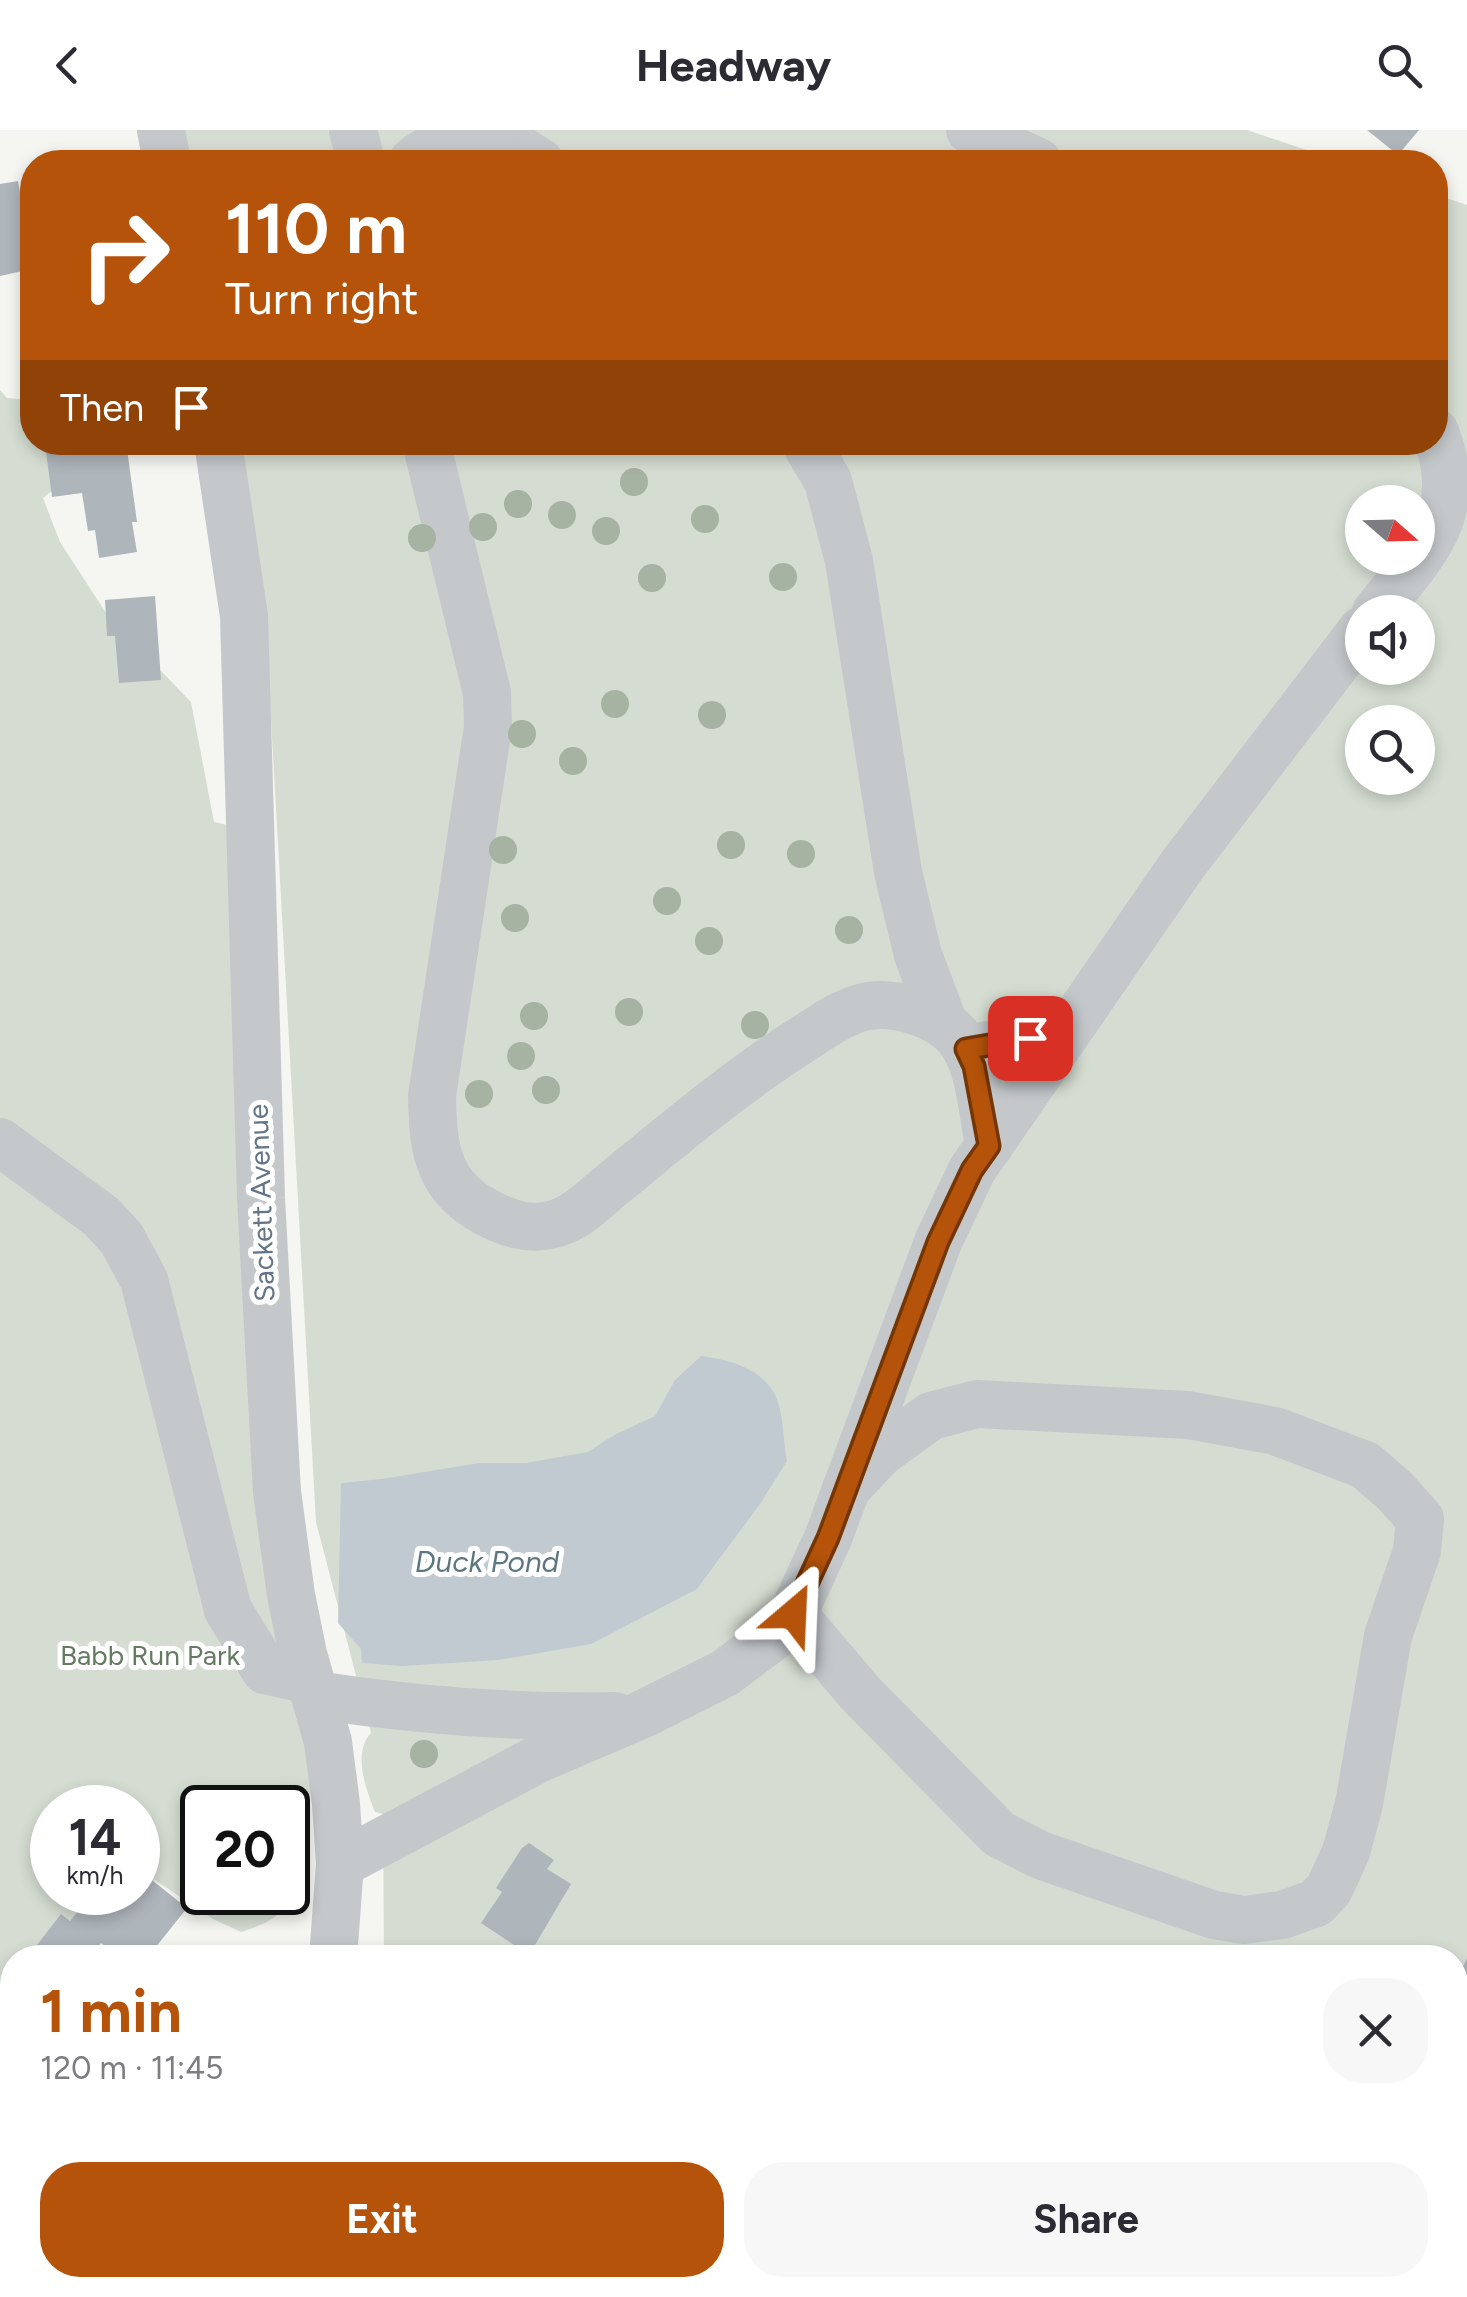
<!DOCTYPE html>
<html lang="en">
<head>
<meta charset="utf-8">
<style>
	:root { --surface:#fff; --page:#f7f7f7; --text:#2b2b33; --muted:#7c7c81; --accent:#b45309 }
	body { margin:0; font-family:Figtree,sans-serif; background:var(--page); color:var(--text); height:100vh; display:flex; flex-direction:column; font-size:38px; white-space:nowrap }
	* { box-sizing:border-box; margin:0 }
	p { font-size:32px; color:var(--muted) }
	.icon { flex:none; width:55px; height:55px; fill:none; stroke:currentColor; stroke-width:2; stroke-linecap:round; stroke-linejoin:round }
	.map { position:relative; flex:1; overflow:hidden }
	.details { position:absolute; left:0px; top:1815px; width:1468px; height:352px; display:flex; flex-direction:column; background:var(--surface); border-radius:40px 40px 0 0; box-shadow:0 5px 15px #0003 }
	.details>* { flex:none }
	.top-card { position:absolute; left:20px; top:20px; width:1428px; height:305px; border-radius:40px; box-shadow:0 5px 15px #0003; background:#b45309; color:#fff; overflow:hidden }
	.needle { width:65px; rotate:110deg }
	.buttons { position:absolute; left:1345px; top:355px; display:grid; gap:20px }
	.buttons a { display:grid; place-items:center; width:90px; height:90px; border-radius:50%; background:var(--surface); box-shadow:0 5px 15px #0003; font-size:50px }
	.speed { position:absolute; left:30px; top:1655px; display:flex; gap:20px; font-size:50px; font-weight:700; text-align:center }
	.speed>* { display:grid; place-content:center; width:130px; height:130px; border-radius:50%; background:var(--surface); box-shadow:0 5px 15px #0003; line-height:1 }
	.speed small { font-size:25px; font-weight:400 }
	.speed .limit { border:5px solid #111; border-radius:15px; background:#fff; color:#111 }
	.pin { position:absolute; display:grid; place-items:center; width:85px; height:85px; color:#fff; margin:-42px; border-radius:20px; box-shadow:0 5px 15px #0006 }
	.me { position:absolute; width:110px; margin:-55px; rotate:26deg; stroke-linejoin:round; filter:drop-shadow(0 0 8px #0008) }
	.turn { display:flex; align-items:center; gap:35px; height:210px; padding:0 40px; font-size:45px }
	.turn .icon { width:130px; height:130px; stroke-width:2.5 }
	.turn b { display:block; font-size:70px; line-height:85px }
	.then { display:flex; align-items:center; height:95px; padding:0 40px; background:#0003; gap:20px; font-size:38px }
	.round { display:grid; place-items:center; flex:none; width:105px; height:105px; border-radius:40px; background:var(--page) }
	.overview { display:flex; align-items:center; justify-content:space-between; height:170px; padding:0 40px }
	h1 { font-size:60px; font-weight:700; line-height:75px; color:var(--accent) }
	.action { display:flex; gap:20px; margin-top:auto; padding:20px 40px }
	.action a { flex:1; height:115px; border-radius:40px; background:var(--accent); color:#fff; font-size:40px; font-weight:700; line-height:115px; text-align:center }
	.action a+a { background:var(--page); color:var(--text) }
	header { display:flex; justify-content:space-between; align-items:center; height:130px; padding:0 40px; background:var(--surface); font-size:45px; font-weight:700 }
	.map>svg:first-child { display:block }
</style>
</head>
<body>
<header><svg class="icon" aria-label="back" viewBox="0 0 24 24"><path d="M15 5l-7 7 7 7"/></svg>Headway<svg class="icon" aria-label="search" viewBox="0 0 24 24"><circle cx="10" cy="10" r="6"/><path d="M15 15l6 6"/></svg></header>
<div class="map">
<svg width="1467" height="2167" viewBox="0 0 1467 2167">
	<rect width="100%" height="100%" fill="#f5f5f1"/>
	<g fill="#d5ddd2" fill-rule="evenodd">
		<polygon points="180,0 1247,0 1342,32 186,32"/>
		<path d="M1435,64L1467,75V2067L1455,2063V1828H839L847,1816L697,1821L680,1828L384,1827L383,1684L375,1682C366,1659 352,1623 371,1603L316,1392L264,464L237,313L1435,312ZM1362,372H1418V428H1362ZM1362,482H1418V538H1362ZM1362,592H1418V648H1362Z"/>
		<path d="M0,260L7,268L32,270V312L113,313L43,368L60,412L108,486L191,572L214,692L250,700L258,978L334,1655L298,1671C299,1704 302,1760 277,1785C269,1793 252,1798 241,1802L213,1789L155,1750L138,1758V1678H52V1762L128,1763L55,1798L38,1827L12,1828V2155H42L22,2167H0ZM202,1678H288V1762H202Z"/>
		<polygon points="479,2155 589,2155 588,2167 472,2167"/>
	</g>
	<path fill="#c0cad0" d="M701,1226C729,1230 763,1238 776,1267C784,1285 783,1312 787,1331L760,1374L697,1459L591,1514L499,1530L402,1536L362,1533L361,1519L338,1493L341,1353L382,1349L479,1333H526L588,1322L614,1305L655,1286L675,1250Z"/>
	<g fill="#aeb5bb">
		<polygon points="1367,0 1419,0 1398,25"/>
		<polygon points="18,51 24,85 32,84 32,107 26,108 32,139 0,146 0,54"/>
		<polygon points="55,312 126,312 137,392 132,392 137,422 99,428 95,400 88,401 82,363 52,367 45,314"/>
		<polygon points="155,466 161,550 119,553 115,506 107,506 105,470"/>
		<polygon points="529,1713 554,1730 547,1739 571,1754 529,1825 481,1793 502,1762 496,1758 522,1718"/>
		<polygon points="138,1739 187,1778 147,1828 120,1828 101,1813 90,1828 38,1828 43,1820 37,1815 61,1784 70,1791 92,1764 103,1773 111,1762 138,1762"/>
		<polygon points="1467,1828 1467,1868 1455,1863 1455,1854"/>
		<polygon points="374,2155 474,2155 470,2167 444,2162 442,2167 370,2167"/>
		<polygon points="1049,2155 1127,2155 1121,2167 1060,2167 1062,2162"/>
		<polygon points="1198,2155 1212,2155 1234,2167 1191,2167"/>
	</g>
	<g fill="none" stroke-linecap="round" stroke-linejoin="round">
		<g stroke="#c4c8cb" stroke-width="48">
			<polyline points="161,0 167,32"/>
			<polyline points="353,0 361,32"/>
			<polyline points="489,0 540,32"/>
			<polyline points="970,0 1038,32"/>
			<path d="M412,32C435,11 463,8 494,3"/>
			<polyline points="218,312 244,486 261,1068 277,1362 291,1465 303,1524 328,1612 336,1674 340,1734 333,1828"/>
			<path d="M426,312L487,563L488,597L432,966C433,1012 435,1051 479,1078C506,1094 534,1104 565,1090C582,1083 599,1065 613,1054C674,1004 734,953 800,911C819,899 839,884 860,878C890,869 938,883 958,907C981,935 982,981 989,1016"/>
			<polyline points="805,312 828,351 849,431 898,742 918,825 944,894"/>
			<path d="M1376,482C1424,422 1467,383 1435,302"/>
			<polyline points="966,919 1030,908 1071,892"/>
			<polyline points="0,1012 102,1087 122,1109 144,1150 228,1480 265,1540 310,1550"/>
			<polyline points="793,1484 861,1564 999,1704 1040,1725 1214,1785 1244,1790 1282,1785 1316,1773 1329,1759 1346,1722 1359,1674 1388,1506 1417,1421 1420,1389 1395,1361 1365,1335 1275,1301 1188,1285 977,1274 931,1286 881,1322 846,1359"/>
			<path d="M315,1565C414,1580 515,1588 615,1586"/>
			<polyline points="340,1734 540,1628 641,1585 725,1543 773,1507 793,1484 828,1408 938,1112 972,1040 1183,734 1362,500"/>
			<polyline points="262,2155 266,2167"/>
			<polyline points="759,2155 783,2167"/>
			<polyline points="101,2167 116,2155"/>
		</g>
	</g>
	<g fill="#a6b2a2">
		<circle cx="634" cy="352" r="14"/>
		<circle cx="518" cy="374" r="14"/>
		<circle cx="562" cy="385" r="14"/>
		<circle cx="705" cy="389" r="14"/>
		<circle cx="483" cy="397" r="14"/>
		<circle cx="606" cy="401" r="14"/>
		<circle cx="422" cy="408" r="14"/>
		<circle cx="783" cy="447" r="14"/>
		<circle cx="652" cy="448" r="14"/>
		<circle cx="615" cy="574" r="14"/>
		<circle cx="712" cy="585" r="14"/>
		<circle cx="522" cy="604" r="14"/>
		<circle cx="573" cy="631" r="14"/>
		<circle cx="731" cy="715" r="14"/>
		<circle cx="503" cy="720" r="14"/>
		<circle cx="801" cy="724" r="14"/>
		<circle cx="667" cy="771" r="14"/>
		<circle cx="515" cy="788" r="14"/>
		<circle cx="849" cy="800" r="14"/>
		<circle cx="709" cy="811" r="14"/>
		<circle cx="629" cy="882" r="14"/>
		<circle cx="534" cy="886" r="14"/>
		<circle cx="755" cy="895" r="14"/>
		<circle cx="521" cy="926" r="14"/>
		<circle cx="546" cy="960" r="14"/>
		<circle cx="479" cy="964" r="14"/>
		<circle cx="424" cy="1624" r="14"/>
	</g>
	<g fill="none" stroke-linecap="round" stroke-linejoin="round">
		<g stroke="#753606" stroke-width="25">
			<polyline id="route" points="793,1484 828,1408 938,1112 972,1040 989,1016 974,936 966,919 1030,908"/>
		</g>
		<use href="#route" stroke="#b45309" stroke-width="18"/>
	</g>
	<g text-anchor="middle" stroke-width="10" stroke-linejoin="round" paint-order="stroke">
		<g font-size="28" fill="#627485" stroke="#fff">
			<text transform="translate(261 1073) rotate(-92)" y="10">Sackett Avenue</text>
		</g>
		<g font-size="28" fill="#657b61" stroke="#fff">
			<text x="150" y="1535">Babb Run Park</text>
		</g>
		<g font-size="30" font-style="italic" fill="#5d7782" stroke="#fff">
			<text x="487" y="1442">Duck Pond</text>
		</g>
	</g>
</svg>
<div class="buttons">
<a><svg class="needle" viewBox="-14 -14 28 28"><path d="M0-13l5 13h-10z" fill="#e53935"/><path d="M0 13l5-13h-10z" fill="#7c7c81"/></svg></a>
<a><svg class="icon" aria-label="sound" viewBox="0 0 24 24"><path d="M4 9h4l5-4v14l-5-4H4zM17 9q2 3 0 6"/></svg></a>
<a><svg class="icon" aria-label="search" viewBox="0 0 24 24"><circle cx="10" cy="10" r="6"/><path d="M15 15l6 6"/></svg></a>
</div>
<div class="speed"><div>14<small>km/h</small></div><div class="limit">20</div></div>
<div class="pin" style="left:1030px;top:908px;background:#d93025"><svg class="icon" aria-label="arrive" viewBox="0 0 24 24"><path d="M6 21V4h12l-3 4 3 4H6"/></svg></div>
<svg class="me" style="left:793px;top:1484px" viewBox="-20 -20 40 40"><path d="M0-17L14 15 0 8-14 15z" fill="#b45309" stroke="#fff" stroke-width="4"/></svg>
<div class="top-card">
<div class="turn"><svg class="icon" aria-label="right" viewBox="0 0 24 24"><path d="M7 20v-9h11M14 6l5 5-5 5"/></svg><div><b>110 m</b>Turn right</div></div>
<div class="then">Then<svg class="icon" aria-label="arrive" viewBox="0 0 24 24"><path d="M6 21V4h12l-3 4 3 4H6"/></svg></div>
</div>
<section class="details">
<div class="overview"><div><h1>1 min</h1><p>120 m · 11:45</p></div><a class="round"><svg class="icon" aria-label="close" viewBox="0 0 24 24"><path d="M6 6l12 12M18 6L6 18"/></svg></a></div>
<div class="action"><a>Exit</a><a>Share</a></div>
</section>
</div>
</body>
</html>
